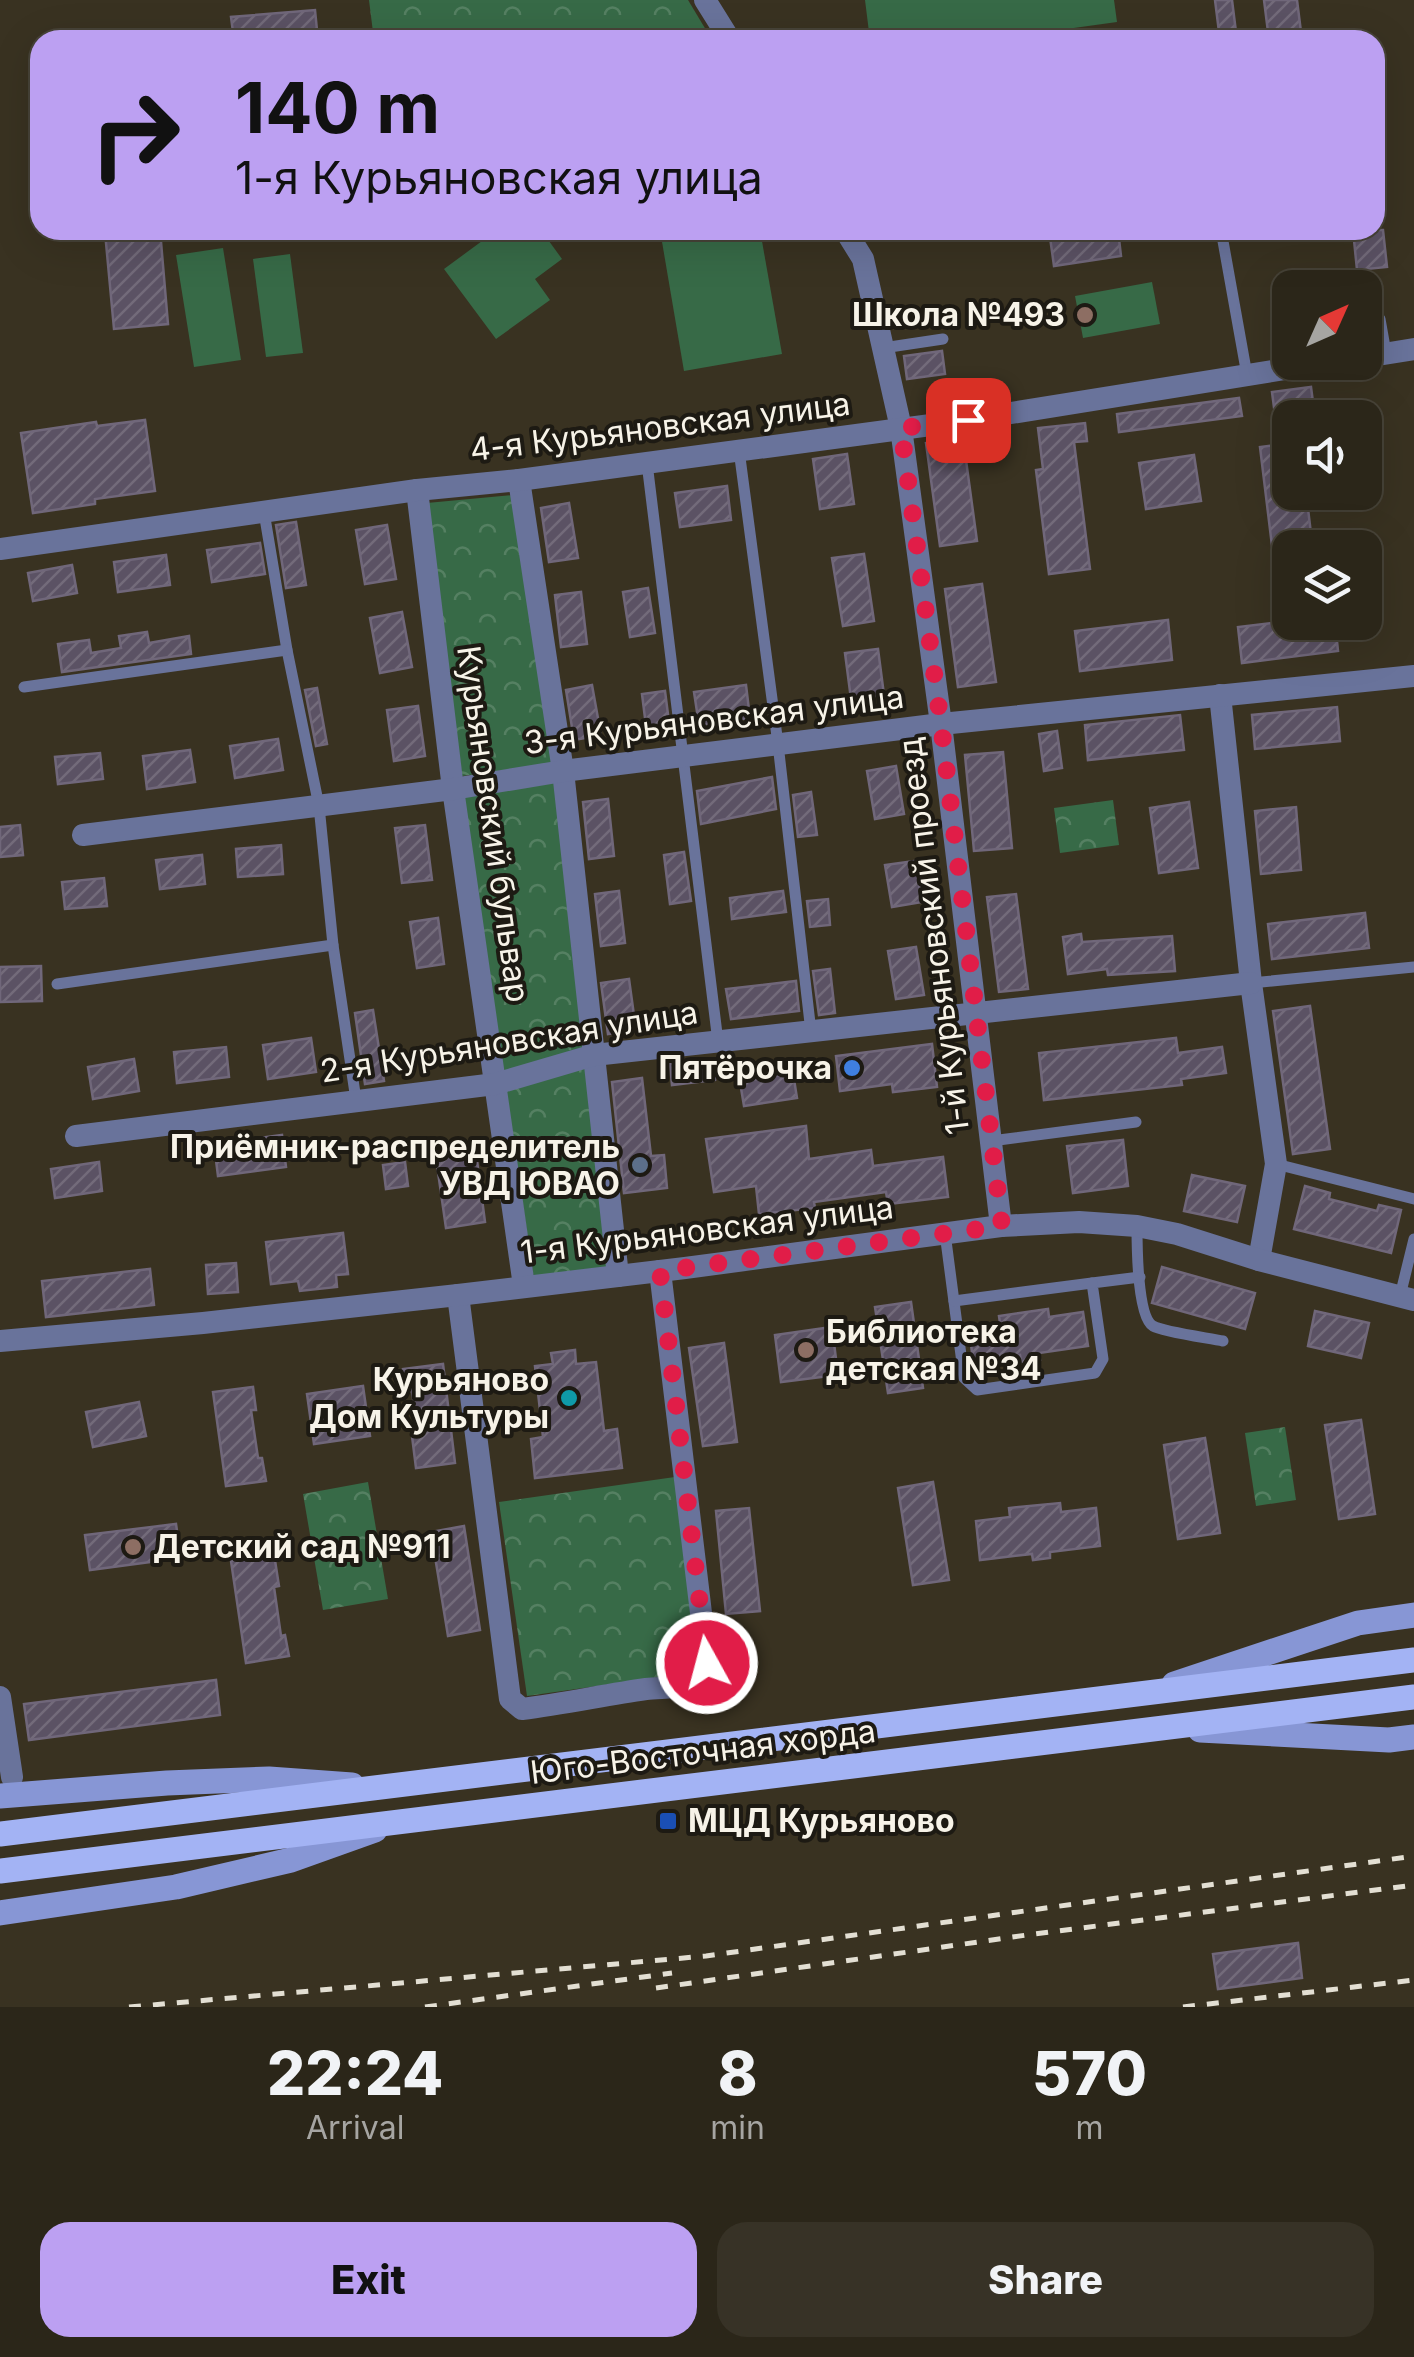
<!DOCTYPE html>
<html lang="en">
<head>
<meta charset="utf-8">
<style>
	:root { --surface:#2b2619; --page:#373226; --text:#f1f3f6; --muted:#a6a5a2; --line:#474338; --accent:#bca0f2 }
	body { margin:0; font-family:Inter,sans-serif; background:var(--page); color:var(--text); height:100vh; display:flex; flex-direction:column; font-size:38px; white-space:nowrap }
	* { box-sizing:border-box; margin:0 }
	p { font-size:32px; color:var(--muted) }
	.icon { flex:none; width:55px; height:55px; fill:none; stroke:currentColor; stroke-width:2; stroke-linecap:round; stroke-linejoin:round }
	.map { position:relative; height:2007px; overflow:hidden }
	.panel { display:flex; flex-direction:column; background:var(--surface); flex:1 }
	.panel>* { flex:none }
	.guide { position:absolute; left:30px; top:30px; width:1355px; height:210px; border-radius:30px; box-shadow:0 10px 40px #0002,0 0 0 2px var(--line); background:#bca0f2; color:#111; overflow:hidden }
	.needle { width:65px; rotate:45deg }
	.controls { position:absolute; left:1272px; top:270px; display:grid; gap:20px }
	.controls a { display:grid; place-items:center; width:110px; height:110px; border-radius:20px; background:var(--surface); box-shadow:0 10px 40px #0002,0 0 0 2px var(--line); font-size:50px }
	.pin { position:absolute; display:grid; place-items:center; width:85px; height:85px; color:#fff; margin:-42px; border-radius:20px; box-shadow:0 5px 15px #0006 }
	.me { position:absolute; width:110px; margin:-55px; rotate:353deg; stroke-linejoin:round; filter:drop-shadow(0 0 8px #0008) }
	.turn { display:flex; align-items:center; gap:35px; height:210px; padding:0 40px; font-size:45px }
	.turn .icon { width:130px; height:130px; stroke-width:2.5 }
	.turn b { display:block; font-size:70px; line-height:85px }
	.eta { display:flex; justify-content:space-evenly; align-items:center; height:170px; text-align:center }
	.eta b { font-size:60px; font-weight:800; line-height:70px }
	.action { display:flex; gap:20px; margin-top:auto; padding:20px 40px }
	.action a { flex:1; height:115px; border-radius:30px; background:var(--accent); color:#111; font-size:40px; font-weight:800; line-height:115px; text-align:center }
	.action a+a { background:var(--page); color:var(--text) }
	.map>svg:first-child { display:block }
</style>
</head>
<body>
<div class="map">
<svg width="1414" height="2007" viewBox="0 0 1414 2007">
	<defs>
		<pattern id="forest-crowns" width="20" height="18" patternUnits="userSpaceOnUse" patternTransform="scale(2.5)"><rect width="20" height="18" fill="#376a47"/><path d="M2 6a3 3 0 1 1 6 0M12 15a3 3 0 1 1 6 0" fill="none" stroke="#558062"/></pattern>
		<pattern id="building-hatch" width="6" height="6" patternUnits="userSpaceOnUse" patternTransform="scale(2.5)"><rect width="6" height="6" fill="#5b5264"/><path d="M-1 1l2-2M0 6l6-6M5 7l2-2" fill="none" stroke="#736b7a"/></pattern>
	</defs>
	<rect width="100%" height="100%" fill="#393221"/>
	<g fill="url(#forest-crowns)">
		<polygon points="369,0 688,0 712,40 374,40"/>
		<polygon points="514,495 553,763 462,776 427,503"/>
		<polygon points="556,781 584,1047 503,1072 462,795"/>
		<polygon points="1113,800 1119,845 1060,853 1054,808"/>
		<polygon points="587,1065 608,1271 534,1280 506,1090"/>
		<polygon points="1285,1427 1296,1500 1256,1506 1245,1433"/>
		<polygon points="675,1477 703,1671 527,1696 499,1502"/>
		<polygon points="368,1482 388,1599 323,1610 303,1494"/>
	</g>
	<g fill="#376a47">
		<polygon points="865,0 1114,0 1117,22 986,40 870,40"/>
		<polygon points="497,230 541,230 562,259 535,279 550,300 496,339 444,269"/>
		<polygon points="660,230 760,230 782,354 684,371"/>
		<polygon points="223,248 241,360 194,367 176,255"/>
		<polygon points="290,254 303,353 266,357 253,259"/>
		<polygon points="1152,282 1160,324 1083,338 1075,296"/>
	</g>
	<g fill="url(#building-hatch)" stroke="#70677a" stroke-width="2.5">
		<polygon points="1215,0 1232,0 1237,40 1220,40"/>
		<polygon points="1264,0 1297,0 1302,40 1269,40"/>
		<polygon points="315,10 318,40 234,40 231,17"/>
		<polygon points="126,230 160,230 168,324 114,329 105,232"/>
		<polygon points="1049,230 1118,230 1121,256 1054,266"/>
		<polygon points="1353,230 1383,230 1387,267 1357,270"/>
		<polygon points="942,351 945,374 907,379 904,356"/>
		<polygon points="1311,387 1314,410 1275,415 1272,392"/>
		<polygon points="1239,398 1242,416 1119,432 1117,414"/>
		<polygon points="145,420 155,491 95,499 95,504 33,513 21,433 96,422 97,426"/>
		<polygon points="1085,423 1087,441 1074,442 1090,569 1049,574 1036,470 1043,469 1038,428"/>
		<polygon points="963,438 977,541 940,546 926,443"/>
		<polygon points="1290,443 1290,492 1306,492 1312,542 1272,546 1260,447"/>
		<polygon points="847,454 854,504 820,509 813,459"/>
		<polygon points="1194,455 1201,501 1146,509 1139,463"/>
		<polygon points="727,486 731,520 680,527 675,493"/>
		<polygon points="569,503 578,558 549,562 541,508"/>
		<polygon points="296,522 306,585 286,588 276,525"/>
		<polygon points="387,525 396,579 365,584 356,530"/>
		<polygon points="260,543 265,574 212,582 207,550"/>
		<polygon points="864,554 874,621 843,626 832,558"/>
		<polygon points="166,555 170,585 118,592 114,562"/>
		<polygon points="72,565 77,593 33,601 28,573"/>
		<polygon points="982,584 996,682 958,687 945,589"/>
		<polygon points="648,588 655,633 630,637 623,592"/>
		<polygon points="581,592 587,644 561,647 555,595"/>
		<polygon points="402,612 412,667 380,673 370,618"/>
		<polygon points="1168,620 1172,660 1080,671 1075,631"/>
		<polygon points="1290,621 1335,622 1338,651 1242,663 1238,627"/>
		<polygon points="147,632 149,643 189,636 191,654 62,672 58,644 89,640 91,653 121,648 119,636"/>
		<polygon points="878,649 884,695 851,699 845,653"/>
		<polygon points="592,685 601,735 574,740 566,690"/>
		<polygon points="746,685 750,718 699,725 694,692"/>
		<polygon points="317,688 327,744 316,746 305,690"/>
		<polygon points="665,691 670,730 647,734 642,694"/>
		<polygon points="418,706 425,756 394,761 387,710"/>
		<polygon points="1337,707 1340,741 1255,749 1252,715"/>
		<polygon points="1180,715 1184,750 1088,760 1085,725"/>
		<polygon points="1057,731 1062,768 1044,771 1039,734"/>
		<polygon points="278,739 283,770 235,778 230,746"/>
		<polygon points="190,750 195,782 147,789 143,756"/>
		<polygon points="1003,752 1012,848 974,851 965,755"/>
		<polygon points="100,753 103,779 58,784 55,757"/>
		<polygon points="896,766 904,814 875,819 867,771"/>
		<polygon points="772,777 776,809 701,824 697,791"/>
		<polygon points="811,792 817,835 798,837 793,795"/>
		<polygon points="608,799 614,856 589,859 583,802"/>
		<polygon points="1189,802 1198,868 1159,873 1150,808"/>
		<polygon points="1296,807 1301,870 1261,874 1255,811"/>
		<polygon points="20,825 23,855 0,857 0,827"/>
		<polygon points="425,825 432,880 402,883 395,828"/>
		<polygon points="281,845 283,874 238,877 236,849"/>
		<polygon points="684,852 691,901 670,904 664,855"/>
		<polygon points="202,855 205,884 160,889 156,860"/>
		<polygon points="915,861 922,902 892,907 885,865"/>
		<polygon points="104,878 107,906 65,909 62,882"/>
		<polygon points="619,891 625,943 601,946 595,894"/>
		<polygon points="783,891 786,912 732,919 730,898"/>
		<polygon points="1016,894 1028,989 999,992 987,897"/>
		<polygon points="828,899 830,925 810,927 807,901"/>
		<polygon points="1365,913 1369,948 1272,959 1268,924"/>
		<polygon points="438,918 444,964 417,968 410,922"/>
		<polygon points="1081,934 1082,942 1172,936 1175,971 1108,975 1107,969 1068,974 1063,937"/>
		<polygon points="916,947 924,995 896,999 888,951"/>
		<polygon points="41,966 42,1001 0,1002 0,967"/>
		<polygon points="830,969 835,1013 819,1015 813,971"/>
		<polygon points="629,979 636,1030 608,1034 601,983"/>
		<polygon points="796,981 799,1011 731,1019 726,989"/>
		<polygon points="1310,1006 1330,1149 1293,1154 1273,1011"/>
		<polygon points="373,1010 384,1081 365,1084 355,1013"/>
		<polygon points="311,1038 316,1072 268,1079 263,1045"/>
		<polygon points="1176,1038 1178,1053 1222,1047 1226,1073 1181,1079 1182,1085 1044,1100 1039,1053"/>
		<polygon points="932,1044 937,1087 893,1092 892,1084 840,1091 836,1056"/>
		<polygon points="226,1047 229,1077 177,1083 174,1052"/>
		<polygon points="134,1059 139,1091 93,1099 88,1067"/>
		<polygon points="713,1059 715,1080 672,1085 670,1064"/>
		<polygon points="793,1073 797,1098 744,1106 740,1082"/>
		<polygon points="642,1078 651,1156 664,1155 667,1188 624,1193 612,1082"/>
		<polygon points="806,1126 809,1159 871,1150 873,1166 943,1157 948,1197 888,1204 886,1192 814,1202 815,1208 759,1214 756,1186 714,1192 706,1139"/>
		<polygon points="282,1135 286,1167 218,1176 214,1144"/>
		<polygon points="1123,1140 1128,1186 1073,1193 1067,1146"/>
		<polygon points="476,1153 485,1222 446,1228 436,1158"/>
		<polygon points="99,1162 102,1191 55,1198 51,1169"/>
		<polygon points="405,1162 408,1186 386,1189 383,1165"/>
		<polygon points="1192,1175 1245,1186 1237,1222 1184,1211"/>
		<polygon points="1305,1186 1330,1193 1329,1199 1377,1211 1379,1205 1401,1210 1391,1253 1294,1229"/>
		<polygon points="343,1233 348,1274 336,1275 337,1287 300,1291 298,1281 271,1284 266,1242"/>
		<polygon points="236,1263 238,1292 208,1294 206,1265"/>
		<polygon points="1162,1267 1255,1293 1245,1329 1152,1303"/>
		<polygon points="150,1269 154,1305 46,1317 42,1281"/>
		<polygon points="911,1302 923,1388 888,1393 875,1307"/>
		<polygon points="1048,1309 1049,1317 1083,1312 1088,1346 1039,1353 1040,1360 1021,1362 1020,1355 973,1361 969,1327 1000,1323 999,1316"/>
		<polygon points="1315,1311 1369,1323 1361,1358 1308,1346"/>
		<polygon points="832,1327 838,1375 781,1382 775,1335"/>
		<polygon points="724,1343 737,1442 703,1446 689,1348"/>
		<polygon points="575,1350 576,1364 596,1362 604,1431 617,1429 622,1468 535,1478 531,1439 543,1437 535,1366 553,1364 551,1353"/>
		<polygon points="443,1364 455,1463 416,1468 412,1436 418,1435 412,1391 406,1392 403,1369"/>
		<polygon points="363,1386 370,1436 314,1444 307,1394"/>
		<polygon points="253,1387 256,1410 251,1410 258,1458 262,1458 266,1481 226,1486 213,1392"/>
		<polygon points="139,1402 146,1436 93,1447 86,1412"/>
		<polygon points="1361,1420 1375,1514 1339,1519 1325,1425"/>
		<polygon points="1205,1438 1220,1533 1178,1539 1164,1445"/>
		<polygon points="933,1482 949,1580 913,1585 898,1488"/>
		<polygon points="1060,1503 1061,1512 1096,1508 1100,1546 1050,1552 1050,1558 1033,1560 1032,1554 980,1560 976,1521 1010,1517 1009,1508"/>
		<polygon points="749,1508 760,1611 726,1614 716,1511"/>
		<polygon points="176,1524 181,1558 90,1570 85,1535"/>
		<polygon points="464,1526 480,1630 448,1636 431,1532"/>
		<polygon points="274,1554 279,1586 274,1587 281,1636 285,1635 289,1656 246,1663 231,1561"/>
		<polygon points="216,1680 220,1715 29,1740 24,1704"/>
		<polygon points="1298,1943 1302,1978 1218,1989 1213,1954"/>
	</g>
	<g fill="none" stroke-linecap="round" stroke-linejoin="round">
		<g stroke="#69739b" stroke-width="11">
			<polyline points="1221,230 1247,375"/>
			<polyline points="1380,319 1386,353"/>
			<polyline points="883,348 943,339"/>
			<polyline points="739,450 778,744 811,1032"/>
			<polyline points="647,463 718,1042"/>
			<polyline points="264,512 287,650 319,806 333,945 356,1100"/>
			<polyline points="24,687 287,650"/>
			<polyline points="1251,983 1414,967"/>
			<polyline points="57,984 333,945"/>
			<polyline points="991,1141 1136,1122"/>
			<polyline points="1276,1164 1414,1199"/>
			<path d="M1137,1226C1137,1245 1137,1317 1153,1326C1163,1332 1209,1338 1223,1341"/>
			<polyline points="945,1233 964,1378 977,1390 1095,1373 1103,1359 1092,1283 1140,1277"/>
			<polyline points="1400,1296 1414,1239"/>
			<polyline points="954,1301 1092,1283"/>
		</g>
		<g stroke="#69739b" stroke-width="22">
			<polyline points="705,0 730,40"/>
			<polyline points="845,230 863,259 901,428 941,724 1001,1226"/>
			<polyline points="1365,357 1414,349"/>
			<polyline points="519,480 563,771 618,1276"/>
			<polyline points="417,490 453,789 524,1286"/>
			<polyline points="0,549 417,490 519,480 968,420 1328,362"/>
			<polyline points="1220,695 1251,983 1276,1164 1259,1260"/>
			<polyline points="83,835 453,789 563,771 941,724 1414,676"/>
			<polyline points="76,1136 495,1084 594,1055 1251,983"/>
			<path d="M458,1295L510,1699L522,1709C563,1704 604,1695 646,1689C665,1687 690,1689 707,1679V1663L660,1271"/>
			<polyline points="0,1341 203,1323 458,1295 685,1268 1001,1226 1079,1222 1137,1226 1177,1234 1259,1260 1414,1300"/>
			<polyline points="0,1697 12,1777"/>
		</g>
		<g stroke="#8796d5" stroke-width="25">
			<polyline points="1174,1684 1358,1623 1414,1615"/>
			<polyline points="1200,1730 1389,1740 1414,1737"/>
			<polyline points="0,1796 167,1783 269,1779 352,1785"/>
			<polyline points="0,1913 176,1887 291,1860 375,1830"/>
		</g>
		<g stroke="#a3b3f4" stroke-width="25">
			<polyline points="0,1834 1414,1660"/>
			<polyline points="0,1871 1414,1697"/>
		</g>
		<g stroke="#e3dfd3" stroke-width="5" stroke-dasharray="12 12" stroke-linecap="butt">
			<polyline points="656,1988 1027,1935 1414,1885"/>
			<polyline points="129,2007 706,1956 1414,1856"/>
			<polyline points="425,2007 672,1973"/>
			<polyline points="1183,2007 1414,1980"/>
		</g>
	</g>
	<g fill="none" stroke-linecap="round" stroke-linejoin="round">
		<polyline stroke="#e11d48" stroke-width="18" stroke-dasharray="0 32.4" points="707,1663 660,1271 1002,1226 941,724 901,428 968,420"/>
	</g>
	<g fill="#8d6e63" stroke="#1d1a13" stroke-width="4">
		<circle cx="1085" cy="315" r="10"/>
		<circle cx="806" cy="1350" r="10"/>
		<circle cx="133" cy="1547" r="10"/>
	</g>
	<circle fill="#3f7fe0" stroke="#1d1a13" stroke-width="4" cx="852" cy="1068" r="10"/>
	<circle fill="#5c6f8a" stroke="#1d1a13" stroke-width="4" cx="640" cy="1165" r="10"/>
	<circle fill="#0f9aa8" stroke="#1d1a13" stroke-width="4" cx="569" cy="1398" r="10"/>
	<rect fill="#1a4fb4" stroke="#1d1a13" stroke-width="4" x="658" y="1811" width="20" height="20" rx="5"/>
	<g text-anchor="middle" stroke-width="8" stroke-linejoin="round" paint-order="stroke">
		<g font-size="32" font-weight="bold" fill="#f7f3e8" stroke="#1d1a13" text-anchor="end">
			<text x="1065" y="326">Школа №493</text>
			<text x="832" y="1079">Пятёрочка</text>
			<text x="620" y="1158">Приёмник-распределитель<tspan x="620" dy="37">УВД ЮВАО</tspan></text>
			<text x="826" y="1343" text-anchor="start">Библиотека<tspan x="826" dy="37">детская №34</tspan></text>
			<text x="549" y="1391">Курьяново<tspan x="549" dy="37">Дом Культуры</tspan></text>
			<text x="153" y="1558" text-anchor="start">Детский сад №911</text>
			<text x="688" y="1832" text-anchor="start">МЦД Курьяново</text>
		</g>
		<g font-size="32" fill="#f7f3e8" stroke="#1d1a13">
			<text transform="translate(660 427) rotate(-7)" y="11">4-я Курьяновская улица</text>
			<text transform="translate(714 720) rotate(-7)" y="11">3-я Курьяновская улица</text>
			<text transform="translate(493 824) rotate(82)" y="11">Курьяновский бульвар</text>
			<text transform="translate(934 936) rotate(-97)" y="11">1-й Курьяновский проезд</text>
			<text transform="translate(509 1042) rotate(-9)" y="11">2-я Курьяновская улица</text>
			<text transform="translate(707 1230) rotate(-7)" y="11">1-я Курьяновская улица</text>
			<text transform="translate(703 1752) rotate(-7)" y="11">Юго-Восточная хорда</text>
		</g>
	</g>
</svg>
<div class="controls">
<a><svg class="needle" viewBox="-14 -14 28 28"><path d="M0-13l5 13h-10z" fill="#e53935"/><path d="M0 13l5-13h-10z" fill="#a6a5a2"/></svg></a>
<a><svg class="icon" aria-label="sound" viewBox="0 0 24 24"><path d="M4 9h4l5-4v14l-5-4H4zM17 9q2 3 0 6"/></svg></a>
<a><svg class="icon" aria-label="layers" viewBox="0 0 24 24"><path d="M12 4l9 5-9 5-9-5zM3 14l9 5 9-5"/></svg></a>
</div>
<div class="pin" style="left:968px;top:420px;background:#d93025"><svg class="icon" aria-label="arrive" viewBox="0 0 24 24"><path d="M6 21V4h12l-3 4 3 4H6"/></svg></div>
<svg class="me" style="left:707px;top:1663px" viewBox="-20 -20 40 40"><circle r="17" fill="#e11d48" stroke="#fff" stroke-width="3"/><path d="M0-11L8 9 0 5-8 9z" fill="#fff"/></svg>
<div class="guide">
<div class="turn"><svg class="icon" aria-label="right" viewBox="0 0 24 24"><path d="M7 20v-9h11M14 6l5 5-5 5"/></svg><div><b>140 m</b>1-я Курьяновская улица</div></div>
</div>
</div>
<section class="panel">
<div class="eta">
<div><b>22:24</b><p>Arrival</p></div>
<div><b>8</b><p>min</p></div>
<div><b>570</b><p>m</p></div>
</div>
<div class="action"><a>Exit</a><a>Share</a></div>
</section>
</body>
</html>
